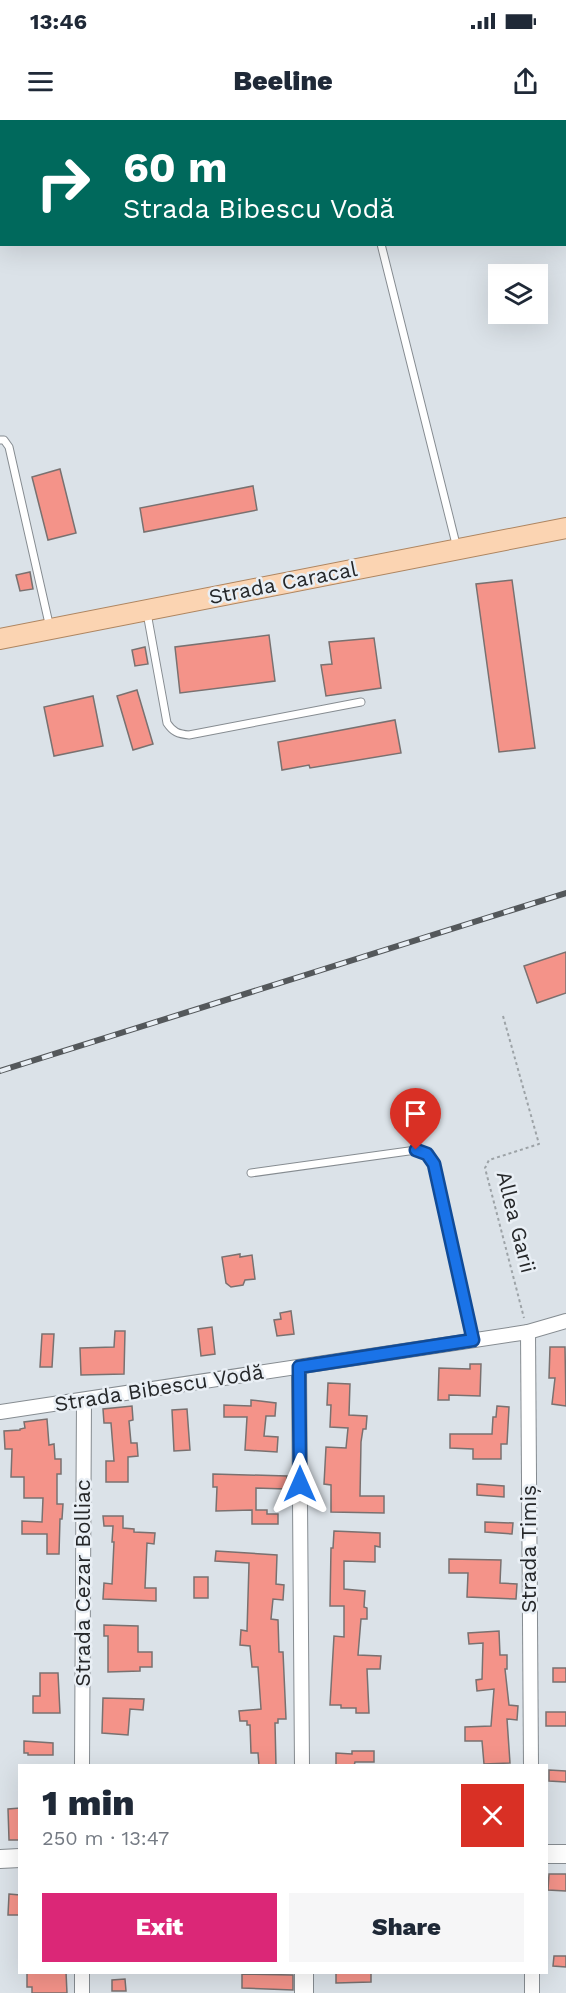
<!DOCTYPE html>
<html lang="en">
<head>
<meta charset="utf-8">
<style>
	:root { --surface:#fff; --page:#f6f6f7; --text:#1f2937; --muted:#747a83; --accent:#db2777 }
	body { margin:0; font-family:"Work Sans",sans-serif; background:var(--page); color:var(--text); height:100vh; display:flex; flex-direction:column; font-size:22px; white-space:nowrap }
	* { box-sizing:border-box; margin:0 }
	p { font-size:20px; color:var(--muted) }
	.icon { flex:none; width:33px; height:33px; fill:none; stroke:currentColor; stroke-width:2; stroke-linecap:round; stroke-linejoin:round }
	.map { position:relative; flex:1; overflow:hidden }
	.details { position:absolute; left:18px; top:1644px; width:530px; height:210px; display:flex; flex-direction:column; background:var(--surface); border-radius:0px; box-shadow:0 6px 24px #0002 }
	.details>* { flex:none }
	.top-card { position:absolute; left:0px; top:0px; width:567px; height:126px; box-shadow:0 6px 24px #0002; background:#00695c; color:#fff; overflow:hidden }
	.buttons { position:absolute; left:488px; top:144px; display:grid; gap:12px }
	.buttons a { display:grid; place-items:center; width:60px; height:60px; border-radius:0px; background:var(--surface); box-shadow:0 6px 24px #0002; font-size:30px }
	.pin { position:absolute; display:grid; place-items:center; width:51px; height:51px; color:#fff; margin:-62px -26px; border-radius:50% 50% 50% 0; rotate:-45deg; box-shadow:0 0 6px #0007 }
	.pin .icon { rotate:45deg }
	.me { position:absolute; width:66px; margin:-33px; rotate:0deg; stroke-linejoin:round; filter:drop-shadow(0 0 4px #0008) }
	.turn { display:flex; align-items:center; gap:21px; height:126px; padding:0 24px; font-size:27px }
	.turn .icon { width:78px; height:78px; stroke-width:2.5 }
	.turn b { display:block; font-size:42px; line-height:51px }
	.round { display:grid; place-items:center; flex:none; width:63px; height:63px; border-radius:0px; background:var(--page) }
	.head { display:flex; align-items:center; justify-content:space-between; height:102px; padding:0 24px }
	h1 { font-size:36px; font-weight:800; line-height:45px }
	.primary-button { display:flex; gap:12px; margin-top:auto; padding:12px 24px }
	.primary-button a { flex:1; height:69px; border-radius:0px; background:var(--accent); color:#fff; font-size:24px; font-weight:800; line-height:69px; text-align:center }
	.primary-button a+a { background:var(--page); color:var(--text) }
	.status { display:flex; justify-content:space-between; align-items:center; height:42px; padding:0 30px; background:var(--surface); direction:ltr }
	.status svg { height:16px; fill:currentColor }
	header { display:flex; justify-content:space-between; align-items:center; height:78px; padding:0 24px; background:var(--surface); font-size:27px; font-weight:800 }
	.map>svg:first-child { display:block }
</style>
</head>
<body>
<div class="status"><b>13:46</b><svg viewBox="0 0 49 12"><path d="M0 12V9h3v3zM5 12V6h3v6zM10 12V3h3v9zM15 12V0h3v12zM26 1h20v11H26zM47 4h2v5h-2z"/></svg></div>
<header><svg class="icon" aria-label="menu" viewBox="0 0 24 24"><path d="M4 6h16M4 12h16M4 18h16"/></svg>Beeline<svg class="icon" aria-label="share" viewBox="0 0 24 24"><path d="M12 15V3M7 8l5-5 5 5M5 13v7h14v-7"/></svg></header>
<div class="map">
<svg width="566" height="1873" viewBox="0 0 566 1873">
	<rect width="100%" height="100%" fill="#dbe2e8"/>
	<g fill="#f49389" stroke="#797170" stroke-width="1.5">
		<polygon points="60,349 76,413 48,420 32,357"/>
		<polygon points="253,366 257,390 144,412 140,388"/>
		<polygon points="30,452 33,469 20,471 16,455"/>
		<polygon points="512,460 535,628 499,632 476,464"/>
		<polygon points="269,515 275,561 180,573 175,527"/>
		<polygon points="374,518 381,568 326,576 321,545 332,544 329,522"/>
		<polygon points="145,527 148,544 135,546 132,530"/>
		<polygon points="137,570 153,624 133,630 117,576"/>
		<polygon points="93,576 103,626 54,636 44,587"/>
		<polygon points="395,600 401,633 310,648 309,645 282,650 278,622"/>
		<polygon points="566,832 566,873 537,883 524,846"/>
		<polygon points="240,1134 240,1137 252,1135 255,1159 245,1160 243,1165 231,1167 226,1163 222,1137"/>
		<polygon points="291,1191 294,1214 277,1216 274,1200 281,1199 280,1193"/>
		<polygon points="212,1207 215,1234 201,1236 198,1209"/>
		<polygon points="115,1211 125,1211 124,1254 81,1255 80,1228 114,1227"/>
		<polygon points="42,1214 54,1214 52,1247 40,1247"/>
		<polygon points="550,1227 565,1227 566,1286 552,1284 555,1258 549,1258"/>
		<polygon points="470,1244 481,1244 480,1276 449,1275 449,1280 438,1280 439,1248 470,1249"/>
		<polygon points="328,1263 350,1264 349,1295 367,1296 366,1309 363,1309 361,1322 360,1376 384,1376 384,1393 331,1392 331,1365 324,1364 326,1327 346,1328 348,1308 330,1307 331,1285 327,1285"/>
		<polygon points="251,1280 276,1283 275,1296 266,1296 264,1316 278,1317 277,1332 245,1330 247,1297 224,1297 224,1285 251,1286"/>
		<polygon points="132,1286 133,1300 129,1301 131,1323 137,1323 138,1336 128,1337 128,1362 106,1362 106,1341 114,1341 111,1303 104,1303 103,1289"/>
		<polygon points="497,1286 509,1287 507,1324 501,1324 501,1339 473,1339 473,1329 450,1328 450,1314 492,1314 493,1297 496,1297"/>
		<polygon points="187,1289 190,1330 174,1331 172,1290"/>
		<polygon points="47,1299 49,1325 54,1324 55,1339 61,1339 61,1354 57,1354 57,1384 63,1384 62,1399 60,1399 59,1434 47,1434 47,1414 22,1414 22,1401 42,1402 43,1378 24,1378 24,1357 11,1357 12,1329 5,1329 4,1311 20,1310 20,1309 25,1308 24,1302"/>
		<polygon points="213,1354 287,1356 286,1369 256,1368 256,1390 267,1390 267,1394 278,1394 278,1404 252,1404 252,1390 216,1391 217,1367 213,1367"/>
		<polygon points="477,1364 504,1366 504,1377 477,1375"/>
		<polygon points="103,1396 123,1396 123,1408 134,1409 134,1412 155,1413 154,1424 147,1423 145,1468 156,1468 156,1481 103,1479 104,1463 112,1464 114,1422 112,1422 113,1406 104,1406"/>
		<polygon points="485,1402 513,1403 512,1414 485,1412"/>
		<polygon points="334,1411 380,1413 380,1427 375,1426 375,1442 344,1441 344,1469 365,1471 364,1487 367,1488 367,1499 361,1499 358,1535 381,1536 380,1549 367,1549 369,1593 356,1593 356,1588 341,1588 341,1585 330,1585 334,1516 344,1517 344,1486 330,1486 331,1428 333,1428"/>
		<polygon points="216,1431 277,1435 276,1464 284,1465 283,1480 273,1479 271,1499 278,1500 279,1532 283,1532 286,1599 278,1599 278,1603 275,1603 276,1646 259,1646 258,1633 251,1633 250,1605 247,1605 247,1601 240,1601 239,1591 261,1589 258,1547 252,1547 250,1526 240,1525 241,1510 247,1511 249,1443 215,1441"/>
		<polygon points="449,1439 501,1440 500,1463 517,1464 516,1479 467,1477 468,1453 449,1453"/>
		<rect x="194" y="1457" width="14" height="21"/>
		<polygon points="104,1505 138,1506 138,1532 152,1532 152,1547 140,1547 140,1551 108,1552 108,1516 104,1516"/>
		<polygon points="499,1511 500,1535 507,1535 507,1549 505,1549 509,1585 518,1586 517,1600 507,1599 510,1643 484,1644 482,1621 465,1621 465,1607 491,1606 494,1569 477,1571 476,1560 482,1559 483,1523 469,1524 468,1513"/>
		<rect x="553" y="1548" width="13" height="14"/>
		<polygon points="40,1553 58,1553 60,1593 33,1593 33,1576 40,1576"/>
		<polygon points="103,1578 144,1579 143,1590 130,1589 128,1615 102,1613"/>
		<rect x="546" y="1592" width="20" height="14"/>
		<polygon points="24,1621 53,1623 53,1635 28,1635 28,1633 24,1633"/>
		<polygon points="352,1631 374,1631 374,1642 355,1642 354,1646 336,1646 336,1633 352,1634"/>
		<polygon points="549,1650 566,1651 566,1662 549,1661"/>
		<polygon points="20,1688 20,1720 9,1720 8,1689"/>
		<polygon points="549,1754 566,1754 566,1771 548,1770"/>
		<polygon points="9,1774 20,1775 20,1795 8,1795"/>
		<polygon points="554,1836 566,1836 566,1847 553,1846"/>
		<polygon points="66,1852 67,1873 32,1873 32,1867 27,1867 27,1853"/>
		<polygon points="336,1852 371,1852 371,1862 336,1863"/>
		<polygon points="242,1854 293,1855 293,1870 242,1868"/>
		<polygon points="125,1859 126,1871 112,1871 112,1860"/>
	</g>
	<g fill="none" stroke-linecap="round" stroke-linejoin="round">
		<g stroke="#868c91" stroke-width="9">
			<g id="lane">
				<polyline points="350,0 350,2"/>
				<polyline points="381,124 457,428"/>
				<polyline points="0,320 4,320 9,327 50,508"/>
				<path d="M147,493L167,603C173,612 178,614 189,615L361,582"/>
				<polyline points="251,1053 416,1030 427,1034 434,1044 473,1220"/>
			</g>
		</g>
		<g stroke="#868c91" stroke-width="16">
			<g id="street">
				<polyline points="528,1212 531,1646"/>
				<polyline points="299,1247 302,1646"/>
				<polyline points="0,1292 528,1212 566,1201"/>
				<polyline points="82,1646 84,1280"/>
				<polyline points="82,1852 82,1873"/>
				<polyline points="532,1852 532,1873"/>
			</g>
		</g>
		<g stroke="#868c91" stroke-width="20">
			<g id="secondary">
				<polyline points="546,1734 566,1734"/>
				<polyline points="0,1739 20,1738"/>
				<polyline points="304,1852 304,1873"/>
			</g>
		</g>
		<g stroke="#ae8560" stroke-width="22">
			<polyline id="primary" points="0,519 566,408"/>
		</g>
		<polyline stroke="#9da3a7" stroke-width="2" stroke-dasharray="3 3" stroke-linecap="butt" points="503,896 539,1024 489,1040 485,1048 524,1198"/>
		<use href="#lane" stroke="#fff" stroke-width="7"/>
		<use href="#street" stroke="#fff" stroke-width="14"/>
		<use href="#secondary" stroke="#fff" stroke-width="18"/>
		<use href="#primary" stroke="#fbd4b2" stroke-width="20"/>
		<g stroke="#54585b" stroke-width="6">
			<polyline id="rail" points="0,951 566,773"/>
		</g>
		<use href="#rail" stroke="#e9eff5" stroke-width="4" stroke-dasharray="11" stroke-linecap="butt"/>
	</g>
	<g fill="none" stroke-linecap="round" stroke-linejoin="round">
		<g stroke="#114b97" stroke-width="15">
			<polyline id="route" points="300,1364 299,1247 473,1220 434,1044 427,1034 416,1030"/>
		</g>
		<use href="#route" stroke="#1a73e8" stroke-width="10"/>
	</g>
	<g text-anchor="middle" stroke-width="5" stroke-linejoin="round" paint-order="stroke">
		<g font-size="21" fill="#252729" stroke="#e9eff5">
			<text transform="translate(283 463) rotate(-11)" y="7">Strada Caracal</text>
			<text transform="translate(516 1102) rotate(76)" y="7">Allea Garii</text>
			<text transform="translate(159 1268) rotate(-9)" y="7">Strada Bibescu Vodă</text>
			<text transform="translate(529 1429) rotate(-90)" y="7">Strada Timiș</text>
			<text transform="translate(83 1463) rotate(-90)" y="7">Strada Cezar Bolliac</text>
		</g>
	</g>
</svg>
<div class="buttons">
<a><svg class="icon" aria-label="layers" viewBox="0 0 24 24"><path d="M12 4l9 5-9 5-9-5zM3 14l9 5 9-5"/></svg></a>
</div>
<div class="pin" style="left:416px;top:1030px;background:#d93025"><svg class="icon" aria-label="arrive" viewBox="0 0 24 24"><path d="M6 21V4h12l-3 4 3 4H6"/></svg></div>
<svg class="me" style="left:300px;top:1364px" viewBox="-20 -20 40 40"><path d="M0-17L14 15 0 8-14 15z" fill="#1a73e8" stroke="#fff" stroke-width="4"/></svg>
<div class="top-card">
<div class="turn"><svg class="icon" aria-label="right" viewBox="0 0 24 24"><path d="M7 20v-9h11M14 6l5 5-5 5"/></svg><div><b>60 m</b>Strada Bibescu Vodă</div></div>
</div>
<section class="details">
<div class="head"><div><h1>1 min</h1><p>250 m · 13:47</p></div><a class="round" style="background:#d93025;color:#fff"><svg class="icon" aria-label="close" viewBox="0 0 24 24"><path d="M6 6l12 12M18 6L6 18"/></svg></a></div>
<div class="primary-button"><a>Exit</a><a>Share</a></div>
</section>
</div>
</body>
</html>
